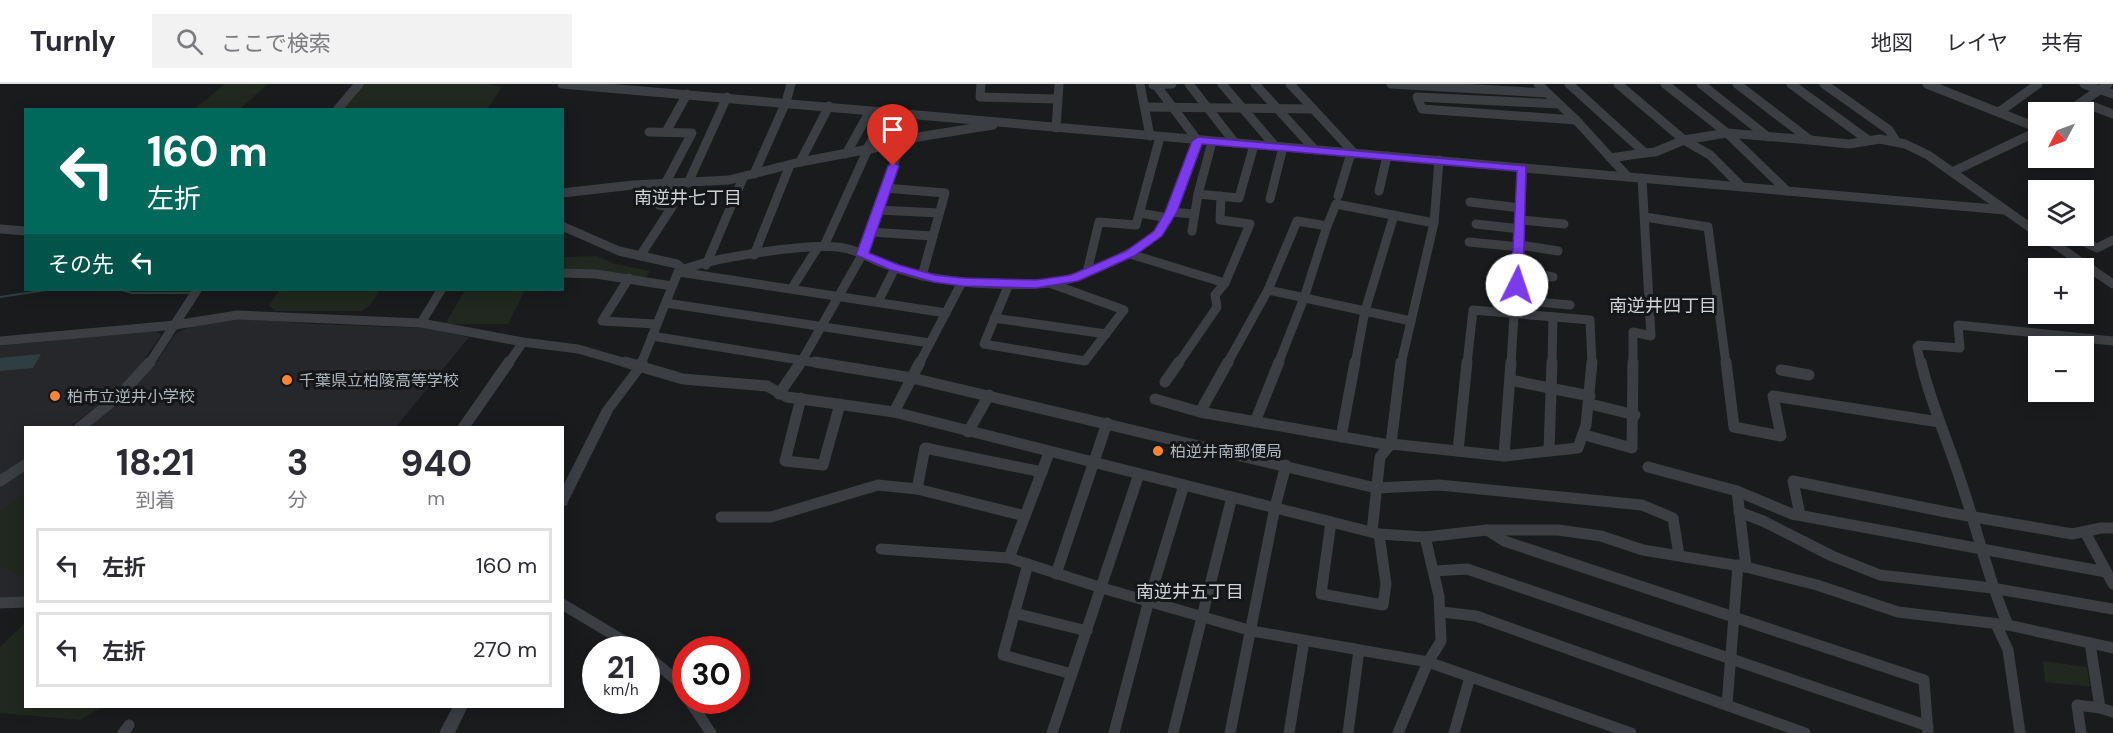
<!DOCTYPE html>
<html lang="ja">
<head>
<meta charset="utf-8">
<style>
	:root { --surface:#fff; --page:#f2f2f3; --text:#2b2b33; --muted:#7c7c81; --line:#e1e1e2 }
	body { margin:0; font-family:"DM Sans","Noto Sans JP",sans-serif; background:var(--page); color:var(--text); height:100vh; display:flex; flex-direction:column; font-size:22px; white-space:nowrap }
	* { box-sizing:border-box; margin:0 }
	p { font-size:20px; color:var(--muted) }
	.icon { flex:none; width:33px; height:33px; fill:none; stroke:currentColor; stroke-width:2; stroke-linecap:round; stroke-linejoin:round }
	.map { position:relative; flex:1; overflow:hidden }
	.panel { position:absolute; left:24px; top:342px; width:540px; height:282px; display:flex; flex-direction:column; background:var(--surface); border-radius:0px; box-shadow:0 3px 15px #0003 }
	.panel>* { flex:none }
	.hud { position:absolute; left:24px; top:24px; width:540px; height:183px; border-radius:0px; box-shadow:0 3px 15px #0003; background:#00695c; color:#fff; overflow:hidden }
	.needle { width:39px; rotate:229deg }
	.buttons { position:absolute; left:2028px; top:18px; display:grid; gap:12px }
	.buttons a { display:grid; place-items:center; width:66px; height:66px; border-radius:0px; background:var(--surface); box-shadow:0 3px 15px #0003; font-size:30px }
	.speed { position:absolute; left:582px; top:552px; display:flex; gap:12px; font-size:30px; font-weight:700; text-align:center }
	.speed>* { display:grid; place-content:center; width:78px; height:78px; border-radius:50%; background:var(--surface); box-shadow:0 3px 15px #0003; line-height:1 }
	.speed small { font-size:15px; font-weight:400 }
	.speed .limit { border:9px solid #d22; background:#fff; color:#111 }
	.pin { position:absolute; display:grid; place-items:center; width:51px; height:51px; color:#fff; margin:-62px -26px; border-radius:50% 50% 50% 0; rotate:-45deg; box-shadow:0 0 6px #0007 }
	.pin .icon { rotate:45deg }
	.me { position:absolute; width:66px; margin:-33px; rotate:4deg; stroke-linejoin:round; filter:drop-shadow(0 0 4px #0008) }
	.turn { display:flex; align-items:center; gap:21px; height:126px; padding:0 24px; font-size:27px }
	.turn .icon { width:78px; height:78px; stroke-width:2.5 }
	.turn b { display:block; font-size:42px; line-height:51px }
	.then { display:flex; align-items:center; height:57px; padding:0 24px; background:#0003; gap:12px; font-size:22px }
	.eta { display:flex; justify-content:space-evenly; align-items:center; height:102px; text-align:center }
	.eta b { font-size:36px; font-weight:700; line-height:42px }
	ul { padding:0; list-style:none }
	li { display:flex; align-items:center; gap:18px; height:75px; margin:0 12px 9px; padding:0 12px; border:3px solid var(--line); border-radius:0px }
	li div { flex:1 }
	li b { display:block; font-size:22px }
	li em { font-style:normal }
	header { display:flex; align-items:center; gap:36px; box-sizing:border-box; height:84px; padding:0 30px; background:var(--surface); border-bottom:2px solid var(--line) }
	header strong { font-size:28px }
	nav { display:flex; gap:33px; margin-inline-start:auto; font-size:21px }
	.search { width:420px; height:54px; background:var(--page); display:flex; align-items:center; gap:15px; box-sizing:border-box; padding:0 21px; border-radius:0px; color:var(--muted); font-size:22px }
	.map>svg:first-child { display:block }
</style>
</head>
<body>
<header>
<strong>Turnly</strong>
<div class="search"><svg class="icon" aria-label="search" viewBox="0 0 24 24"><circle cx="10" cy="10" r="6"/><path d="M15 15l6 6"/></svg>ここで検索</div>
<nav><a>地図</a><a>レイヤ</a><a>共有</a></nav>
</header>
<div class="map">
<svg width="2113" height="649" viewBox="0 0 2113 649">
	<rect width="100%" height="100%" fill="#1a1b1d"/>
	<g fill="#26272a">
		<polygon points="233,236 263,236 312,240 423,244 469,253 396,343 84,344 154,282 175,250 191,242"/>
		<polygon points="154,246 161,251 134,290 120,304 70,343 26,344 25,374 0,391 0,262"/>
		<polygon points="25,384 25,514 0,516 0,402"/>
	</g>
	<g fill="#20281f">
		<polygon points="225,0 268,0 240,25 194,25"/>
		<polygon points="364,0 488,0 502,3 487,25 342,26"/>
		<polygon points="596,172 615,180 650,187 646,194 563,186 563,173"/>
		<polygon points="280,206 380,206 370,221 361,227 275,227 269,221"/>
		<polygon points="465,206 525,206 508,240 445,240"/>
		<polygon points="25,409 25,494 0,482 0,427"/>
		<polygon points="25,539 26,622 102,623 80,636 0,629 0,563"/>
		<polygon points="2043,577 2087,583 2090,603 2045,598"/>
	</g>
	<polygon fill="#2f3e42" points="41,270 33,284 0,287 0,274"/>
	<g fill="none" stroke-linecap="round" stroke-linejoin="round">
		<g stroke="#2f3e42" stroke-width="2">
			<polyline points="122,206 132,209 193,209"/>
			<polyline points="0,213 47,206"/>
		</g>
		<g stroke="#3b3e42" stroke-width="9">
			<polyline points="562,0 2005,126"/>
			<polyline points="981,0 980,13 1057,15"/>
			<polyline points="1140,0 1150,52"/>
			<polyline points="1189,0 1235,59"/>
			<polyline points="1222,0 1275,62"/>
			<polyline points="1255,0 1315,66"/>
			<polyline points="1290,0 1355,70"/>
			<polyline points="1391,0 1547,9"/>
			<polyline points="1538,0 1576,36 1628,93"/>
			<polyline points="1569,0 1645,69 1655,68 1684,56 1727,49"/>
			<polyline points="1618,0 1684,56 1710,71 1742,103"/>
			<polyline points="1665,0 1727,49"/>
			<polyline points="1701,0 1768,53"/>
			<polyline points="1737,0 1810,56 1727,49 1787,107"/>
			<polyline points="1791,0 1868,56"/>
			<polyline points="1824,0 1889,46 1896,57"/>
			<polyline points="1927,0 2038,44"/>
			<polyline points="2084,0 2100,6"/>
			<polyline points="1153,1 1172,0"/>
			<polyline points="2101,6 2113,10"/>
			<polyline points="2082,18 2113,30"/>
			<polyline points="1559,20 1417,13 1422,25 1576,36"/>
			<polyline points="1145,23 1313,25"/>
			<polyline points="337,26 359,0"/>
			<polyline points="1999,28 2038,0"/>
			<polyline points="2067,28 2108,0"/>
			<polyline points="1056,44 1059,0"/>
			<polyline points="649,48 692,49 665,100"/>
			<polyline points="666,48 687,10"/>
			<polyline points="1810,56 1849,60 1880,55 1905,60 1928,71 2038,149"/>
			<polyline points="867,65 887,29"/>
			<polyline points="846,70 870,27"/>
			<polyline points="1610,74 1645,69"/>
			<polyline points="800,78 829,22"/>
			<polyline points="1952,88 2038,47"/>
			<polyline points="754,90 786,18 791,0"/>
			<polyline points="688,99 727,13"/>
			<polyline points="885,104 945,109 922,192"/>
			<polyline points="1379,107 1387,72"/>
			<polyline points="562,109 633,101 729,96 800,78 901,59 918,53 993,41"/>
			<polyline points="1198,110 1239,114 1254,61"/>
			<polyline points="1338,112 1351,69"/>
			<polyline points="1270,115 1283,63"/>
			<polyline points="1470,118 1521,124"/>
			<polyline points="878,126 939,129"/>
			<polyline points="1171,128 1194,130"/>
			<polyline points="1140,129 1168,134"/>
			<polyline points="1645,133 1708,143 1726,280"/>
			<polyline points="1521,136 1564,140"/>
			<polyline points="1476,140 1520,145"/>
			<polyline points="562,142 619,167 677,180 683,185"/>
			<polyline points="0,145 26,147"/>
			<polyline points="1192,147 1198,110 1212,58"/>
			<polyline points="870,148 933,152"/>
			<polyline points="2043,152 2113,200"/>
			<polyline points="2071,152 2097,164 2113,156"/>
			<polyline points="1469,158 1520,163"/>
			<polyline points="1520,161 1558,167"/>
			<polyline points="824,162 868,65"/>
			<polyline points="1130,170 1225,199"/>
			<polyline points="754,171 790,81"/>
			<polyline points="640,172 672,123 659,121 671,100"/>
			<polyline points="706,181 743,94"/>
			<polyline points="1518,186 1553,193"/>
			<polyline points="679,188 946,229"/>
			<polyline points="1087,188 1099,138 1136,141 1160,53"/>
			<polyline points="562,189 596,190 672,202"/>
			<polyline points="629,194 602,237 656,240"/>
			<polyline points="1009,200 984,260 1085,277 1124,226 1052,200"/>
			<polyline points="792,204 818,163"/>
			<polyline points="1268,206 1411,237"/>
			<polyline points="1516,216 1570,221"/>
			<polyline points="878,218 895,184"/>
			<polyline points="666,219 930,259"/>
			<polyline points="994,234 1106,250"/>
			<polyline points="421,239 441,206"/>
			<polyline points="652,252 824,280"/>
			<polyline points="0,257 175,241 237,231 421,239 523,258 578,265 630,280"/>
			<polyline points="149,280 197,206"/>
			<polyline points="508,280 523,258"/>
			<path d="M641,280L678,188C706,174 812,158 844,164C855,166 867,172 877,177C895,184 915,191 934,194C969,200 1027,204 1061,197C1083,193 1143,165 1158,149C1177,127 1188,84 1198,57L1156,1"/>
			<polyline points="800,280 862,171 911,31"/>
			<polyline points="919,280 962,198"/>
			<polyline points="1178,280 1217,223 1215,211 1225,199 1250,140 1220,136 1221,112"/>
			<polyline points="1227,280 1268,206 1297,137 1327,142 1336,120 1434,139"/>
			<polyline points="1278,280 1304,214 1327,142"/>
			<polyline points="1355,280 1365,227 1394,131"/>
			<polyline points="1401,280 1434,139 1439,76"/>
			<polyline points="1467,280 1473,226 1590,236 1592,280"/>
			<polyline points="1511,280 1523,84"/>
			<polyline points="1552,280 1553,233"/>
			<polyline points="1633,280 1633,248 1651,252 1642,94"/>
			<polyline points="1921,280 1917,263 1919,261 1960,264 1958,241 2113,257"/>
		</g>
		<g stroke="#3b3e42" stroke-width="11">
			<polyline points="625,278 683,295 767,302 787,313 894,328 1379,450 1425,453 1487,446 1558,446 1601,452 1643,466 1746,483 1817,501 1898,528 2008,541 2113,564"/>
			<polyline points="815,278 912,294 1376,404 1439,401 1642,421 1673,434 1679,471"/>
			<polyline points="1726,278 1734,343 1781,352 1773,312 1939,338"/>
			<path d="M1921,278C1931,321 1949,359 1962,401C1978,448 1988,495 2008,541"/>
			<polyline points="640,283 642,278"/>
			<polyline points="1781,286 1809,291"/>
			<polyline points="1510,296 1590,312"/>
			<polyline points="1165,298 1179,278"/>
			<polyline points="779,310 801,278"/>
			<polyline points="801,314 785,377 823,381 840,320"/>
			<polyline points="1155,315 1200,328 1389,361"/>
			<polyline points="1590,320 1635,331"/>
			<polyline points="894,328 920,278"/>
			<polyline points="1200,328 1228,278"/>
			<polyline points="1255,338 1279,278"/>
			<polyline points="79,344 120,311 150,278"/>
			<polyline points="463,344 509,278"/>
			<polyline points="968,348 989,311"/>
			<polyline points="1585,351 1632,364 1633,278"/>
			<polyline points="1341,353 1355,278"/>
			<polyline points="1391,360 1504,372 1578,364 1586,341 1592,278"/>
			<polyline points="1458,367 1467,278"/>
			<polyline points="1549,367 1552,278"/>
			<polyline points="1504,372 1511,278"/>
			<polyline points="1648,383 1737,407 1792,430 2106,488"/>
			<polyline points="0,397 26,380"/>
			<polyline points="917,405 925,364 1042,388"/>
			<polyline points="1737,407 1746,483"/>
			<polyline points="1739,428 1763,437 1832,472 1880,491 1992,504 2113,525"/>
			<polyline points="1800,431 1793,397 1946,428 2072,450 2101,444 2113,444"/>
			<polyline points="721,433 771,433 878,401 917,405 1025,432"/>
			<polyline points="1331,438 1321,510 1383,521 1386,500 1379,450"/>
			<polyline points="1487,446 1504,457 1924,596 1928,649"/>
			<polyline points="1372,448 1380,373 1391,360 1401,278"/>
			<polyline points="2085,448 2113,500"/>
			<polyline points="881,465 1009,474 1102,504 1252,547 1428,578 1631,649"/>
			<polyline points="1009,474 1049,369"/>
			<polyline points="1028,480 1003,571 1072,590"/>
			<polyline points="1434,487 1467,485 1928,642"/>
			<polyline points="1056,490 1107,339"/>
			<polyline points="0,519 26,518"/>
			<polyline points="562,520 639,566"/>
			<polyline points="1442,528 1476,532 1805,649"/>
			<polyline points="1014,529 1087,547"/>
			<polyline points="1996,540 2008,566 2020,649"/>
			<polyline points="2090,559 2100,624 2113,628"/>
			<polyline points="646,571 675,595 686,610"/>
			<polyline points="689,616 711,649"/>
			<polyline points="1727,621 1738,481"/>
			<polyline points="123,649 129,641"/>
			<polyline points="1052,649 1139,390"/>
			<polyline points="1114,649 1149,516 1184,401"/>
			<polyline points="1173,649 1232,413"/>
			<polyline points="1230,649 1275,423 1286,381"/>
			<polyline points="1289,649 1304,557"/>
			<polyline points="1348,649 1359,566"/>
			<polyline points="1398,649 1428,578 1441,557 1439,512 1425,453"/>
			<polyline points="1454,649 1470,593"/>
			<polyline points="2081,649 2077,621 2100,624"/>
		</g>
		<g fill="#3b3e42" fill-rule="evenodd">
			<polygon points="640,279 646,283 613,327 568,418 567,421 562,423 562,404 602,325 636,280"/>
			<polygon points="453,622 468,622 455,649 439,649"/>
		</g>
	</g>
	<polygon fill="#7c3aed" stroke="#51269a" stroke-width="1.5" points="1198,53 1526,82 1523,201 1517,205 1511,201 1517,87 1202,60 1177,128 1162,152 1134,172 1078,197 1036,204 962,202 934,198 891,186 856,171 888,82 893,78 899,82 869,169 899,181 935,191 962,194 1036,196 1071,191 1126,167 1154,147 1165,128 1192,57"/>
	<g fill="#fc8532" stroke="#151618" stroke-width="2">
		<circle cx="287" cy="296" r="6"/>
		<circle cx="55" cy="312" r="6"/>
		<circle cx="1158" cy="367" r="6"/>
	</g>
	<g text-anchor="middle" stroke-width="6" stroke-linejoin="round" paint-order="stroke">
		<g font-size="16" fill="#acb5bd" stroke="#151618" text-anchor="start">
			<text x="299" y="302">千葉県立柏陵高等学校</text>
			<text x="67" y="318">柏市立逆井小学校</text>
			<text x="1170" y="373">柏逆井南郵便局</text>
		</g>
		<g font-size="18" fill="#cdd3d8" stroke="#151618">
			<text x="688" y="120">南逆井七丁目</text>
			<text x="1663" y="228">南逆井四丁目</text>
			<text x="1190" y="514">南逆井五丁目</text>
		</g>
	</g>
</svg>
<div class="buttons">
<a><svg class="needle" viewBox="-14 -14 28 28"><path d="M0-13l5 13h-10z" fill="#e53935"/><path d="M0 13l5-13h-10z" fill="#7c7c81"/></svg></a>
<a><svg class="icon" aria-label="layers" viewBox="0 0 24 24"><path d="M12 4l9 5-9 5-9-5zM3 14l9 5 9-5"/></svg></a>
<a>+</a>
<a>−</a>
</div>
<div class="speed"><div>21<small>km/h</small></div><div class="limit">30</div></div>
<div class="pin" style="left:893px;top:82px;background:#d93025"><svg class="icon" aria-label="arrive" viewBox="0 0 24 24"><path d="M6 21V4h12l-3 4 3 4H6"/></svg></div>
<svg class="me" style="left:1517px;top:201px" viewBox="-20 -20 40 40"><circle r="19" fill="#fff"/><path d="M0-13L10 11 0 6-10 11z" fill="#7c3aed"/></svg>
<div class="hud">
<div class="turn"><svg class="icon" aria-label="left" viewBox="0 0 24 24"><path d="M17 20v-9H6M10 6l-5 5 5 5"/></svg><div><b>160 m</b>左折</div></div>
<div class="then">その先<svg class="icon" aria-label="left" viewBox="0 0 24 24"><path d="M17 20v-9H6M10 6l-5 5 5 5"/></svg></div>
</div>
<section class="panel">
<div class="eta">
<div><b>18:21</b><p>到着</p></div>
<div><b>3</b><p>分</p></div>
<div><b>940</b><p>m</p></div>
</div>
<ul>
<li><svg class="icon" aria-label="left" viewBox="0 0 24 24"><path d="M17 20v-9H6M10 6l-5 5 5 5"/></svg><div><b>左折</b></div><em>160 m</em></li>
<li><svg class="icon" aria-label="left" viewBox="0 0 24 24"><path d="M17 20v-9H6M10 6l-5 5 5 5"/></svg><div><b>左折</b></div><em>270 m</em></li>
</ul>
</section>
</div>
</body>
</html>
